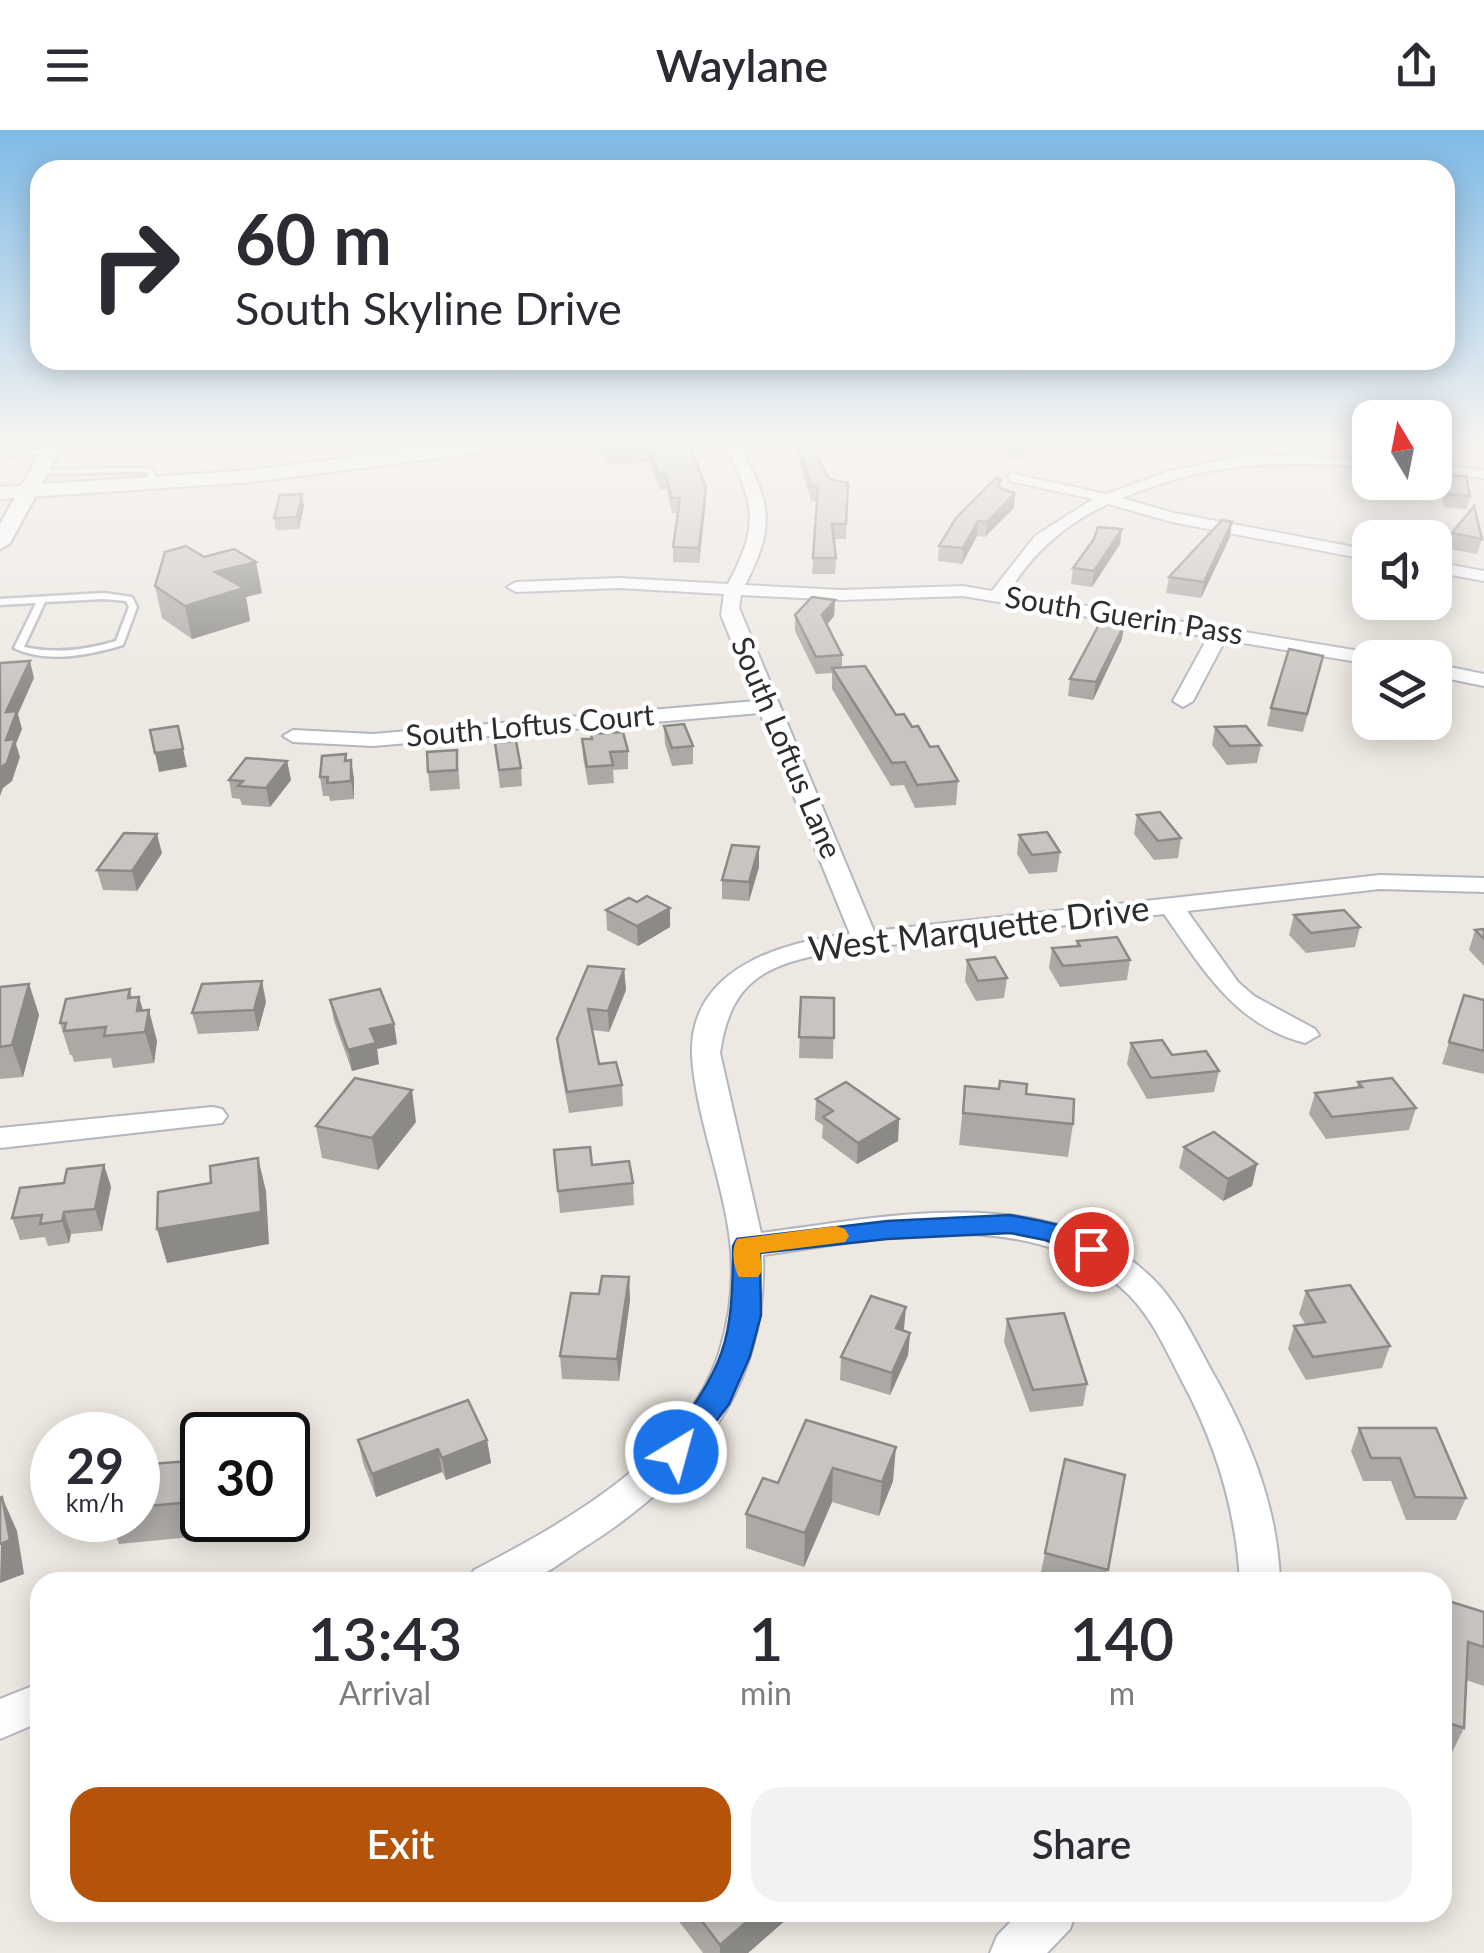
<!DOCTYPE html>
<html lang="en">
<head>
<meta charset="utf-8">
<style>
	:root { --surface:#fff; --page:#f2f2f3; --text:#2b2b33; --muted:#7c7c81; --accent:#b45309 }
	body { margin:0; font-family:Lato,sans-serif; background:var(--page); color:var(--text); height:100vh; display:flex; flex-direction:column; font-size:38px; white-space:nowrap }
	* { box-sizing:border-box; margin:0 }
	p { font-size:32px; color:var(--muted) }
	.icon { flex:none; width:55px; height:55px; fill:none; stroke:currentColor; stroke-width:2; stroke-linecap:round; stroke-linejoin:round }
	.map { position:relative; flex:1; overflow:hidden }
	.details { position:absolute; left:30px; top:1442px; width:1422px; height:350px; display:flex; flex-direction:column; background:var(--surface); border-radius:30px; box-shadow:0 5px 25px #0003 }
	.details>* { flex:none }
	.guide { position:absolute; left:30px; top:30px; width:1425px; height:210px; border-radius:30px; box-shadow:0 5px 25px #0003; background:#fff; color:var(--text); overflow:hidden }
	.needle { width:65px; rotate:350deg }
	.controls { position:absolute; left:1352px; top:270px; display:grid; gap:20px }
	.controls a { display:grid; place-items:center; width:100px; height:100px; border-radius:20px; background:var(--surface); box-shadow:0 5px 25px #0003; font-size:50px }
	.speed { position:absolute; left:30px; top:1282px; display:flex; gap:20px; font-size:50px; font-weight:700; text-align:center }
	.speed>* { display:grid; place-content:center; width:130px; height:130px; border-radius:50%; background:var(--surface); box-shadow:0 5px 25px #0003; line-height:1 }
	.speed small { font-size:25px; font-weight:400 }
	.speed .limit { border:5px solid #111; border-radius:15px; background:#fff; color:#111 }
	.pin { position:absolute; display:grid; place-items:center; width:85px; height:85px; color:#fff; margin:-42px; border:5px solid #fff; border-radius:50%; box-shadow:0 2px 10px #0007 }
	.me { position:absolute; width:110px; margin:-55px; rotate:37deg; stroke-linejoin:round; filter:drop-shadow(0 0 8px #0008) }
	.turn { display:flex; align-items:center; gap:35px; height:210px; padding:0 40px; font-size:45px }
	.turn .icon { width:130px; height:130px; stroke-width:2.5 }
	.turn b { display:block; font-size:70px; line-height:85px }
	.eta { display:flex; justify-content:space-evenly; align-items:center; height:170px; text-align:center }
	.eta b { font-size:60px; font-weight:600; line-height:70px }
	.primary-button { display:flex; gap:20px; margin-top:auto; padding:20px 40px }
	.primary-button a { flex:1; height:115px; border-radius:30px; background:var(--accent); color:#fff; font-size:40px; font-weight:600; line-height:115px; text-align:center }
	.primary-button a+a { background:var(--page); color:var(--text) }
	header { display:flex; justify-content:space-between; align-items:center; height:130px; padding:0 40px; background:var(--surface); font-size:45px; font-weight:600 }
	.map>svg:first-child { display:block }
</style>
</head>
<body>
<header><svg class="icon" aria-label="menu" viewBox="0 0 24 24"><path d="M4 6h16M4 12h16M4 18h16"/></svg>Waylane<svg class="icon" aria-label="share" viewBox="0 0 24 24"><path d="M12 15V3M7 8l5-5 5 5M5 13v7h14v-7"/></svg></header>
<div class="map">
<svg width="1484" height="1823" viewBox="0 0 1484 1823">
	<rect width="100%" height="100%" fill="#ede8e1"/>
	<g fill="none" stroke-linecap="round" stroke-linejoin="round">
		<g stroke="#b4b6bf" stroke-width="5">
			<g id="service">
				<polygon points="54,319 55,321 51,323 0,327 0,323"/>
				<polygon points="144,338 153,340 157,356 151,356 147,343 143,342 39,344 35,342 39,340"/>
				<path d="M104,463L132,467L137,477L123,515C90,525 47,534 14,518L36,473L0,475V469ZM104,469L126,471L129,477L116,511C86,520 55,524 24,517L45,472Z"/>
			</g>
		</g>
		<g stroke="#b4b6bf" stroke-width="4">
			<g id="minor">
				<path d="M725,315H739C771,374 776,394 745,455L841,460L963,456L992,461L1035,406L1093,369L1009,351V345L1014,344L1106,364L1170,341L1246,325L1370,329V337C1278,330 1209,332 1122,368L1174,383L1370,420V430L1172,392L1108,374C1065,394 1033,422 1008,463L1378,524L1380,528H1370V534L1225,510L1193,571L1183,577L1173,571L1208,507L963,466L841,470L741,465L739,478L874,801L1380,745L1484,748V762L1380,759L1187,781L1238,852L1254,866L1315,899L1319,905L1305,913C1236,896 1202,838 1164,784L838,821C768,834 731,847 720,923L761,1103C886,1087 1052,1049 1153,1149C1180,1176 1196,1213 1214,1245C1250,1309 1278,1378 1280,1452H1240C1236,1379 1216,1314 1181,1249C1166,1220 1152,1188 1129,1165C1034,1071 880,1109 763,1125C768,1260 693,1349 583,1418C565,1429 543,1448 523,1452C506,1456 485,1452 468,1452L474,1440C563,1394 686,1326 719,1223C731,1185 735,1143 729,1103C721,1045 695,982 692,925C689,838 782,812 850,804L760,583L373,616L293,612L283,606L293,600L373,604L756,571L721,485L724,464L619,458L516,462L507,457L516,452L619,448L728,454C760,394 755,374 725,315Z"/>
				<polygon points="1435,335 1484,340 1484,348 1435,343"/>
				<polygon points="1435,432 1484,441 1484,451 1435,442"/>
				<polygon points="1435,534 1484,544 1484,556 1435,546"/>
				<polygon points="212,977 222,979 227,986 222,993 0,1018 0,998"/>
				<polygon points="40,1553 40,1592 0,1609 0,1569"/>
				<polygon points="1020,1782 1076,1782 1070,1799 1047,1823 990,1823 997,1806"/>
			</g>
		</g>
		<g stroke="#b4b6bf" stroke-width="5">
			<polygon id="tertiary" points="45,315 63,315 10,413 0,419 0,394"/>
		</g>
		<g stroke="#b4b6bf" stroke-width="4">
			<polygon id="secondary" points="444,315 502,315 493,321 253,352 0,369 0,357 253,340"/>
		</g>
		<use href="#service" fill="#fff" fill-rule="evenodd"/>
		<use href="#minor" fill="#fff" fill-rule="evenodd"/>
		<use href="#tertiary" fill="#fff" fill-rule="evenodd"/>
		<use href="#secondary" fill="#fff" fill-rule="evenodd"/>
	</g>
	<g fill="#aca9a5">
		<polygon points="591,315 689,315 706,357 706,371 699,433 673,432 673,417 678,383 672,383 666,359 660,359 649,332 611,334 591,317"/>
		<polygon points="779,315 811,315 829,349 848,353 846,409 833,409 836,428 835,444 812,444 817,371 811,371 796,320 783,321"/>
		<polygon points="1000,315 1025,315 1023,328 1003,328"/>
		<polygon points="1444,345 1470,366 1467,379 1444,377 1440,358"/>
		<polygon points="1001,350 1000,358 1014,378 985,407 977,406 962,434 938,431 939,416"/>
		<polygon points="304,376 299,399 276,400 274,388"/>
		<polygon points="1122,399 1120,414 1092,457 1071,454 1073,438"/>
		<polygon points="1452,403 1482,409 1477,424 1448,419"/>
		<polygon points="1230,407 1201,468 1166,463 1169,447"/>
		<polygon points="155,456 262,463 246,467 250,491 192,509 162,488"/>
		<polygon points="835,470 834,486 827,495 842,525 842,537 912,597 930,617 958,651 956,675 915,678 904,655 891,656 832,559 832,543 816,544 795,501 795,485"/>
		<polygon points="1122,509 1093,570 1068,566 1070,549"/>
		<polygon points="1323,526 1303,602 1267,596 1271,578"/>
		<polygon points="664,596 693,616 693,634 672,636 665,614"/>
		<polygon points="1215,597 1261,615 1257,633 1227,635 1212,615"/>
		<polygon points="582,609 591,609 628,621 628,639 613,640 614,653 588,655 583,627"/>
		<polygon points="495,613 521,638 522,656 500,658"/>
		<polygon points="457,620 460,659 430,661 428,642"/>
		<polygon points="346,624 347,631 351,630 354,649 354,669 330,671 329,666 323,666 320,647"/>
		<polygon points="287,631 291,650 270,677 242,675 240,669 232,668 229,650"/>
		<polygon points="1137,685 1181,708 1178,728 1154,730 1134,704"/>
		<polygon points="1019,705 1060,722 1057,742 1029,744 1017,724"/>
		<polygon points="162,723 137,761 103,760 97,740"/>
		<polygon points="759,737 749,771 722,769 722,750"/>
		<polygon points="637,772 670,778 670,797 638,816 607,800 606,780"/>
		<polygon points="1294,785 1360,797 1355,817 1306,823 1289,805"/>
		<polygon points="1484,799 1484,836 1469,820 1475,800"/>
		<polygon points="1077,811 1130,830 1127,850 1060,857 1049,838 1052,818 1076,816"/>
		<polygon points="967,830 1007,848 1004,868 976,871 965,851"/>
		<polygon points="624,839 626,860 609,902 592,900 599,934 622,955 623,976 569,983 559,930 557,909"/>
		<polygon points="29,854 39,885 23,947 0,949 0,857"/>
		<polygon points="130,859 132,868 143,881 157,911 154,933 113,938 111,928 74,932 72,925 70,925 60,893"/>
		<polygon points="1464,865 1484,870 1484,944 1442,934"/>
		<polygon points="801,867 834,868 833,929 799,928"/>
		<polygon points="330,870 394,894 397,914 377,919 379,934 352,941 334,891"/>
		<polygon points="266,872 258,901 198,904 192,883"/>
		<polygon points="1131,913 1219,941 1214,962 1147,969 1127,934"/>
		<polygon points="1358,952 1416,978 1409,1000 1326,1009 1309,984 1315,963 1357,958"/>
		<polygon points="965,956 1026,964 1073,994 1068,1027 959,1015"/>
		<polygon points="816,969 899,989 898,1011 857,1034 822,1008 823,995 815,990"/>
		<polygon points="416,992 378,1040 322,1028 316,996"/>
		<polygon points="1184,1017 1257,1034 1252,1056 1223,1071 1179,1038"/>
		<polygon points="554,1020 633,1053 634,1075 560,1083"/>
		<polygon points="104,1035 111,1057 102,1101 71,1104 69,1113 48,1116 45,1107 20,1110 12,1088 64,1053"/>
		<polygon points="629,1147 630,1170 619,1251 562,1249 560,1226 599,1164"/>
		<polygon points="1306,1161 1390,1216 1382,1238 1306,1250 1288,1219 1294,1196 1306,1195 1299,1184"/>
		<polygon points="1007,1189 1087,1254 1083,1276 1030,1282 1004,1212"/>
		<polygon points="903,1201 910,1203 908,1225 890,1265 840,1250 841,1227"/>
		<polygon points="806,1290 893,1351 879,1386 832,1372 804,1437 746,1418 746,1384 778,1353"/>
		<polygon points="1359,1298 1466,1368 1456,1390 1406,1390 1391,1351 1363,1351 1351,1321"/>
		<polygon points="358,1310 487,1310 491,1333 446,1350 442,1342 376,1367 363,1333"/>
		<polygon points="202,1330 202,1390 266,1390 265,1400 119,1414 110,1390 138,1390 138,1335"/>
		<polygon points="1125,1345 1105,1452 1039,1452 1045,1423"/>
		<polygon points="1442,1469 1484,1482 1484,1556 1466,1550 1464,1598 1448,1631 1442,1630"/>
		<polygon points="677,1782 795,1782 748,1823 703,1823 678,1790"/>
	</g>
	<g fill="#8c8a86">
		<polygon points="706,357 706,371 699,433 699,418"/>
		<polygon points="1015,363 1014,378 985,407 987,392"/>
		<polygon points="302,364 304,376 299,399 297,387"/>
		<polygon points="978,391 977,406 962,434 963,418"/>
		<polygon points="1232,392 1230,407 1201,468 1204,452"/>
		<polygon points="1122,399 1120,414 1092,457 1094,441"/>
		<polygon points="256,432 262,463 246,467 250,491 192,509 185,476 215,442"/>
		<polygon points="835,470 834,486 821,501 822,485"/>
		<polygon points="1125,493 1122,509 1093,570 1096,552"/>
		<polygon points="30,531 34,548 18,584 22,599 16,614 20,627 12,651 3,658 0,666 0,638 6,610 6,582"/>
		<polygon points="183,619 187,637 159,642 155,623"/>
		<polygon points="351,630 354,649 354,669 351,651"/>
		<polygon points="287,631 291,650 270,677 266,658"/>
		<polygon points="157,704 162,723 137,761 132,741"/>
		<polygon points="759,717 759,737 749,771 749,752"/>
		<polygon points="670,778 670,797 638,816 637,796"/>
		<polygon points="624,839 626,860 609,902 608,881"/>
		<polygon points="262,851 266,872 258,901 254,880"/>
		<polygon points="29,854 39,885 23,947 12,915"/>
		<polygon points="139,867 147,893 149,880 157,911 154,933 145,902 137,881"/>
		<polygon points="394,894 397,914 377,919 379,934 352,941 348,920 370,899"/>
		<polygon points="412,960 416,992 378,1040 372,1008"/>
		<polygon points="899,989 898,1011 857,1034 858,1013"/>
		<polygon points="258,1028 266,1061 269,1114 167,1133 157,1099"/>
		<polygon points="1257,1034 1252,1056 1223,1071 1228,1049"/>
		<polygon points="104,1035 111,1057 102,1101 95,1079"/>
		<polygon points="64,1082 71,1104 69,1113 62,1091"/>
		<polygon points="629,1147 630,1170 619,1251 617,1229"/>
		<polygon points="906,1177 904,1199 894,1221 896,1198"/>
		<polygon points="910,1203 908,1225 890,1265 892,1243"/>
		<polygon points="267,1287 271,1305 264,1305"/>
		<polygon points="487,1310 491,1333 446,1350 442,1328"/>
		<polygon points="896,1317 893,1351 879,1386 882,1352"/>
		<polygon points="438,1319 442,1342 376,1367 372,1344"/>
		<polygon points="833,1338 832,1372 804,1437 805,1403"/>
		<polygon points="2,1367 17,1401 24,1444 0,1453"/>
		<polygon points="758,1782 795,1782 748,1823 720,1823 720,1815"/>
	</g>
	<g fill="#c8c5c0" stroke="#8c8a86" stroke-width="2.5">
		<polygon points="604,315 689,315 706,357 699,418 673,417 680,368 672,368 666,345 660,345 648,318 610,320"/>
		<polygon points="799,315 811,315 829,349 848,353 846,394 832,394 836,428 813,428 818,356 811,356"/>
		<polygon points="1444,345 1466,346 1470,366 1448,364"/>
		<polygon points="996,348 1001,350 997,357 1015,363 987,392 978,391 963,418 939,416 956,388"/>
		<polygon points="302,364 297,387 274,388 280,365"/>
		<polygon points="1474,376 1482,409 1452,403"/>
		<polygon points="1222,390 1232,392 1204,452 1169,447"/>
		<polygon points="1098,397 1122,399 1094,441 1073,438 1094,409"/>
		<polygon points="186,416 204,427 234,419 256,432 215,442 244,458 185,476 155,456 165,422"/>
		<polygon points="812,467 835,470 822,485 842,525 816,527 795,485"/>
		<polygon points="1102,489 1125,493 1096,552 1070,549"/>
		<polygon points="1289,519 1323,526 1307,584 1271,578"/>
		<polygon points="30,531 6,582 17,581 6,610 15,609 7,633 0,638 0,534 1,533"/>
		<polygon points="865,536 896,585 904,584 912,597 918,596 930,617 938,616 958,651 917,655 905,632 892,633 832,538"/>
		<polygon points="684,594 693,616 672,618 664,596"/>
		<polygon points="178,596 183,619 155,623 150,600"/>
		<polygon points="1246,596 1261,615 1230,616 1215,597"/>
		<polygon points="623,602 628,621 610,622 613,635 587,637 582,609 592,609 591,604"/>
		<polygon points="516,611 521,638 499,640 495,613"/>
		<polygon points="457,620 457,640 428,642 427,622"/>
		<polygon points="346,624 345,631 351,630 351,651 327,653 328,647 320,647 322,626"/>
		<polygon points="246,628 287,631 266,658 238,656 243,651 229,650"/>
		<polygon points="1160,682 1181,708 1158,711 1137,685"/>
		<polygon points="1047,702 1060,722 1032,725 1019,705"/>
		<polygon points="124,703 157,704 132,741 97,740"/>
		<polygon points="732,715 759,717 749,752 722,750"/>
		<polygon points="647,766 670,778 637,796 606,780 629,768 637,772"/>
		<polygon points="1344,780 1360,797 1311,803 1294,785"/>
		<polygon points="1484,799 1484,809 1475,800"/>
		<polygon points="1117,807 1130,830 1063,836 1052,818 1080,816 1077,811"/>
		<polygon points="995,827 1007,848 978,851 967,830"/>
		<polygon points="588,836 624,839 608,881 588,879 599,934 616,932 622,955 567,962 557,909"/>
		<polygon points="262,851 254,880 192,883 202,854"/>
		<polygon points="29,854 12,915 0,917 0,857"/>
		<polygon points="130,859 128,868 139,867 137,881 149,880 145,902 104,906 106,897 64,901 66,893 60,893 66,869"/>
		<polygon points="380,859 394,894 370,899 376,913 348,920 330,870"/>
		<polygon points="1464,865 1484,870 1484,921 1449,912"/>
		<polygon points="801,867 834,868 834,908 799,907"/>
		<polygon points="1162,910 1172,925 1206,921 1219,941 1151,948 1131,913"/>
		<polygon points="355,948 412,960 372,1008 316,996"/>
		<polygon points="1392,948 1416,978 1332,987 1315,963 1362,957 1358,952"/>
		<polygon points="1000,951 1027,954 1026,964 1074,969 1073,994 963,983 965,956 999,959"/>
		<polygon points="846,952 899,989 858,1013 823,987 833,981 816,969"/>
		<polygon points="1214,1002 1257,1034 1228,1049 1184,1017"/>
		<polygon points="590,1017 592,1035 629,1031 633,1053 558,1061 554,1020"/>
		<polygon points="258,1028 261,1082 157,1099 158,1062 211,1053 210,1036"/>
		<polygon points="104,1035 95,1079 64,1082 62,1091 40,1094 42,1085 12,1088 20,1058 64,1053 67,1039"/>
		<polygon points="602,1146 629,1147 617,1229 560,1226 571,1163 599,1164"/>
		<polygon points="1350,1155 1390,1216 1313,1227 1294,1196 1325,1192 1306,1161"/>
		<polygon points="871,1166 906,1177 896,1198 910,1203 892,1243 841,1227"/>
		<polygon points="1064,1183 1087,1254 1033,1260 1007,1189"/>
		<polygon points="468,1270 487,1310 442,1328 438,1319 372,1344 358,1310"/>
		<polygon points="267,1287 264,1305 223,1305 225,1291"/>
		<polygon points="806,1290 896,1317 882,1352 833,1338 805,1403 746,1384 763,1348 778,1353"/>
		<polygon points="1359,1298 1436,1298 1466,1368 1415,1367 1400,1328 1371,1328"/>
		<polygon points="1065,1329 1125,1345 1108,1440 1045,1423"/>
		<polygon points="202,1330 202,1371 138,1377 138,1335"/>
		<polygon points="2,1367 10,1410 0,1414 0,1368"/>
		<polygon points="1442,1469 1484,1482 1484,1517 1468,1512 1464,1598 1442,1591"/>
		<polygon points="695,1782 758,1782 720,1815"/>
	</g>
	<linearGradient id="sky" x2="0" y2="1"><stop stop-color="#7fbae6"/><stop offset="0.55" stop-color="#f7f5f2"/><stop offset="1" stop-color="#f7f5f2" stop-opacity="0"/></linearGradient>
	<rect width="1484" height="571" fill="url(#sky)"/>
	<path fill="#1a73e8" stroke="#114b97" stroke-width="2.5" d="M1010,1085C1035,1090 1090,1098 1104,1119L1100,1126L1091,1128L1045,1110L1010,1103L887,1109L760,1123L761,1185L750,1226L729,1274L686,1331L676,1335L665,1331L661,1322L665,1314C725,1237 733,1213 733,1116L737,1109L887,1091Z"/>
	<path fill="#f59e0b" d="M836,1096L845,1099L849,1106L845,1112L760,1123L762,1141L758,1147H739C733,1137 731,1119 737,1109Z"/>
	<g text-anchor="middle" stroke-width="9" stroke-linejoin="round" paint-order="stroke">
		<g font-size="30" fill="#2d2d2d" stroke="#fff">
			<text transform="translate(1124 486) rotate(9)" y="10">South Guerin Pass</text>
			<text transform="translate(530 596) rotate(-5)" y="10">South Loftus Court</text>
			<text transform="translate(786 618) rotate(67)" y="10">South Loftus Lane</text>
		</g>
		<g font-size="35" fill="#2d2d2d" stroke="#fff">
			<text transform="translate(979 799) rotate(-7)" y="12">West Marquette Drive</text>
		</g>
	</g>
</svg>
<div class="controls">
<a><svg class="needle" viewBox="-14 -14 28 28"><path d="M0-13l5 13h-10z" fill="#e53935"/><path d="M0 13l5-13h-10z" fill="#7c7c81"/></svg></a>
<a><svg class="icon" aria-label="sound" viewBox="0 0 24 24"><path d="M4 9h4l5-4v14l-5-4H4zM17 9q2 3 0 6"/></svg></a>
<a><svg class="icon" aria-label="layers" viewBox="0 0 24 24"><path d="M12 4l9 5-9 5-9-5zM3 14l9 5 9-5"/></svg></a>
</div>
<div class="speed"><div>29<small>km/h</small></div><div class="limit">30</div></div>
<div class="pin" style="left:1091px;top:1119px;background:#d93025"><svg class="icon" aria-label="arrive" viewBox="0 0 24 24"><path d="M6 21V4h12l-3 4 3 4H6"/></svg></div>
<svg class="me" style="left:676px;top:1322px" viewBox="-20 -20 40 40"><circle r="17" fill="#1a73e8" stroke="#fff" stroke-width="3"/><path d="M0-11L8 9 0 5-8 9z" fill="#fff"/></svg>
<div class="guide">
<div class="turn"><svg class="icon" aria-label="right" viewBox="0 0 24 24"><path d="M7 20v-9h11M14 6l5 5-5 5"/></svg><div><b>60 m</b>South Skyline Drive</div></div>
</div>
<section class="details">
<div class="eta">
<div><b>13:43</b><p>Arrival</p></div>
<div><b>1</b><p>min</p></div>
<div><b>140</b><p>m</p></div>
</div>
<div class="primary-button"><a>Exit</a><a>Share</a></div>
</section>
</div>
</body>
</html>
